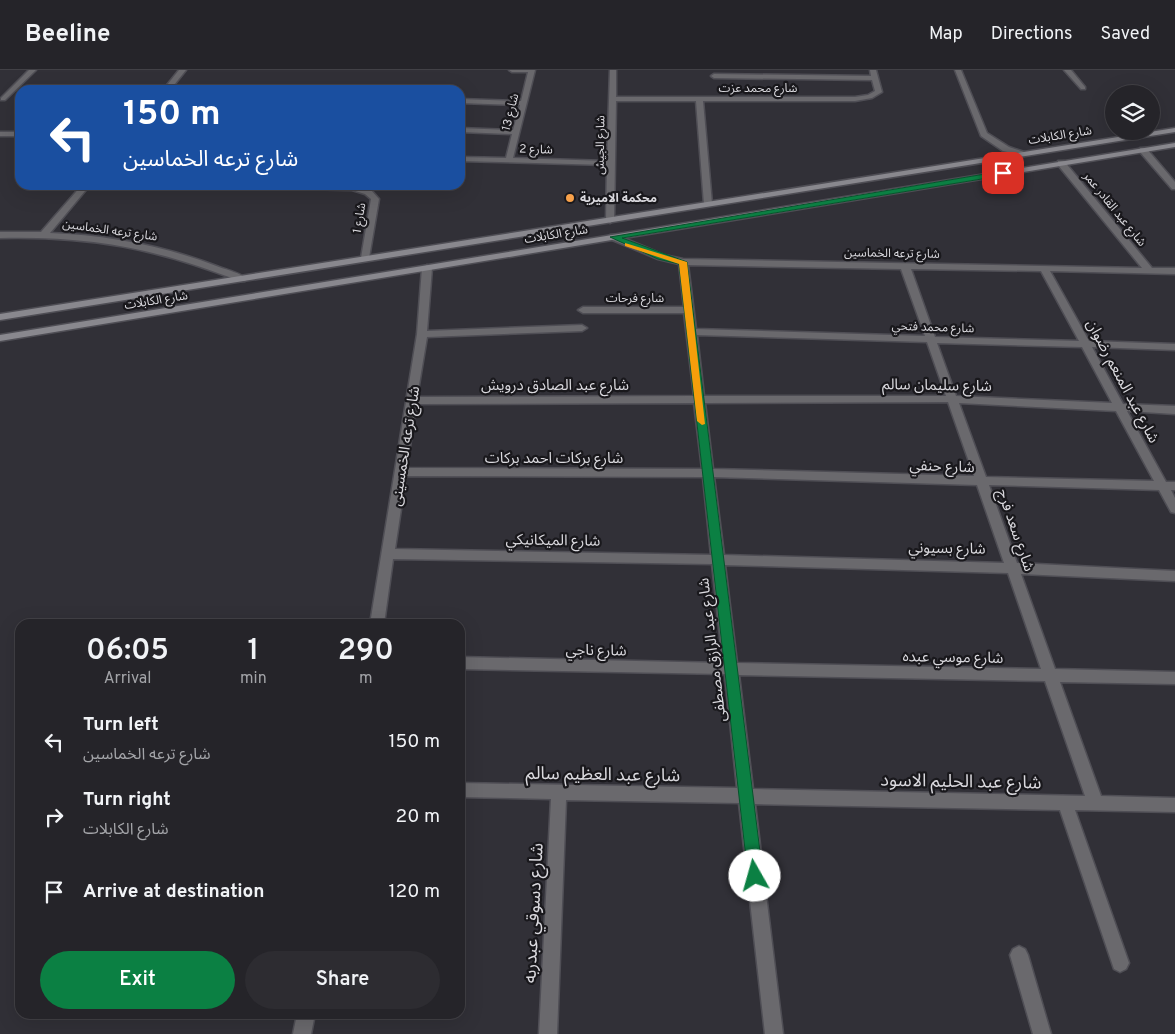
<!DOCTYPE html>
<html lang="en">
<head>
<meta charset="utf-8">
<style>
	:root { --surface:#252429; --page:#2d2c31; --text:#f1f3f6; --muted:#a3a4a8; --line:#424146; --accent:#0b8043 }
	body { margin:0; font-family:Overpass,"Noto Sans Arabic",sans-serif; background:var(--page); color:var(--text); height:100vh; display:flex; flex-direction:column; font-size:19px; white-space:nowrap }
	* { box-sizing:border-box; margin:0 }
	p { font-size:16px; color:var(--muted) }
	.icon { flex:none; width:28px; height:28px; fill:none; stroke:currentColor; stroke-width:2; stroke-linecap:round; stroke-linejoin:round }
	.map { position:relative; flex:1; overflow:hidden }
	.drawer { position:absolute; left:15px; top:549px; width:450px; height:400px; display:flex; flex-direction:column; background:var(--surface); border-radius:15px; box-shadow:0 5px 20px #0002,0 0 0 1px var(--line) }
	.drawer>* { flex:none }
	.hud { position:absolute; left:15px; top:15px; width:450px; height:105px; border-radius:15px; box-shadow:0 5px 20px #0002,0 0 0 1px var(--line); background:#1a4fa0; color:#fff; overflow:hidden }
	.fabs { position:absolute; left:1105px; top:15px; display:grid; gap:10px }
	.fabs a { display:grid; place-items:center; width:55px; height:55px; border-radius:50%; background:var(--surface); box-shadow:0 5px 20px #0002,0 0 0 1px var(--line); font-size:25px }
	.pin { position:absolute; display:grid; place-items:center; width:42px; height:42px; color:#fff; margin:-21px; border-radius:10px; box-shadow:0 2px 8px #0006 }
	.me { position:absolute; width:55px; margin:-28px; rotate:353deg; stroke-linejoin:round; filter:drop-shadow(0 0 4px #0008) }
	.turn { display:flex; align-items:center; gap:18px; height:105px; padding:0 25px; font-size:22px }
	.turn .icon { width:65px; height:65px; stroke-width:2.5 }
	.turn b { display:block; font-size:35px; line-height:42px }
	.eta { display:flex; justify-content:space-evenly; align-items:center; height:85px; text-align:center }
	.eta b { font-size:30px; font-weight:600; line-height:35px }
	.action { display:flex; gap:10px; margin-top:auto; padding:10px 25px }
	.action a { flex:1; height:58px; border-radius:30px; background:var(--accent); color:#fff; font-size:20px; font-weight:600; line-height:58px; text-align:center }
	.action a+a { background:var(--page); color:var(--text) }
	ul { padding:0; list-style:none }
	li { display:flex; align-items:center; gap:15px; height:75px; padding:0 25px }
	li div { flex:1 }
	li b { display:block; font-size:19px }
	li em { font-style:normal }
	header { display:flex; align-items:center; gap:30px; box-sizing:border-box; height:70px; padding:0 25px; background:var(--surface); border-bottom:1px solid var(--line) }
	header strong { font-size:24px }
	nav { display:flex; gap:28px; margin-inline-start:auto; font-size:18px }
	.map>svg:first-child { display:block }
</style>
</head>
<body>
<header>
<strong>Beeline</strong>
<nav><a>Map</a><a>Directions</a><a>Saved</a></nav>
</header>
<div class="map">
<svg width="1175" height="964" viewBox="0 0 1175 964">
	<rect width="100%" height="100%" fill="#313037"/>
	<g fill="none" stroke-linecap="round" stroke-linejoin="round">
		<g stroke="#4f4e55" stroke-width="3">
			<g id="street">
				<polygon points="29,0 36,0 5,30 1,30 1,28"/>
				<polygon points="179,0 186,0 170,20 163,20"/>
				<polygon points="509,0 535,0 513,88 607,91 610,0 616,0 616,27 855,27 868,25 875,21 872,10 714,8 711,6 714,4 871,6 870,0 876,0 882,22 872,28 855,31 703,31 712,134 708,136 704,134 696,31 616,31 614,150 610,153 606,150 607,95 460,91 460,87 506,88 512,64 460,62 460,58 513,60 520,35 460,33 460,29 521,31 528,2 512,2"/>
				<polygon points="955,0 961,0 987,63 1009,77 1024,82 1024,86 1003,81 981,66"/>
				<polygon points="1064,0 1071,0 1085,17 1085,19 1081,19"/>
				<rect x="0" y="62" width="20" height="4"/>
				<polygon points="1140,78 1146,78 1175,112 1175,119 1172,119 1140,82"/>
				<path d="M1058,91H1064L1152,198H1175V204L1050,201L1089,271L1175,274V280L1092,277L1123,334L1175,336V344L1127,341L1166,412H1175V420H1171L1175,428V443L1171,442L1159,420L989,415L1017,493L1175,501V511L1021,504L1055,599L1175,602V614L1060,612L1101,726L1175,728V742L1075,740L1129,893L1126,899L1120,902L1114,899L1060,740L755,734L783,964H765L739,733L566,730L557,964H539L551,729L460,727V713L737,718L725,604L460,599V587L723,593L712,494L393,489L384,554H370L417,264L422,198L427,195L432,198L427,261L582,255L587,258L582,261L427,267L417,327L694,326L684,243H583L578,240L583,237H684L679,194L658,189L610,169V165H616L664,185L683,189L1142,198L1058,95ZM688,195L901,199L925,266L696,259ZM911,199L1041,201L1079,271L935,267ZM697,265L927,272L946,326H704ZM937,273L1082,277L1112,333L956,326ZM948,332L974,406L713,399L705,333ZM694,333L702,399L407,398L416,334ZM959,333L1116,341L1154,411L986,407ZM406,406L703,407L711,485L395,479ZM714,407L977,415L1004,493L724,485ZM725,495L1008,503L1041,599L737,593ZM739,605L1045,611L1085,726L753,719Z"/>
				<path d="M82,115H90L50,163C107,165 165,176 219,197C228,200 240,203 247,209L245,211H239C156,178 89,166 0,168V162H41Z"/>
				<polygon points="177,115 352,116 371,120 379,129 369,188 365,191 361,188 371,129 365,124 352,120 181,117"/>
				<polygon points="1019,876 1025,879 1028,885 1051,964 1033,964 1010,885 1013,879"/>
				<polygon points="297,944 315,944 311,964 293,964"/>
			</g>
		</g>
		<g stroke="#4f4e55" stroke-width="3">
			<g id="secondary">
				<polygon points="1175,58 1175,62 0,250 0,244"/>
				<polygon points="1175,73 1175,77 0,271 0,265"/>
			</g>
		</g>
		<use href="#street" fill="#6a696d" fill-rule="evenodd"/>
		<use href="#secondary" fill="#89888e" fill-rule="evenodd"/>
	</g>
	<polygon fill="#0b8043" stroke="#07532c" points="1003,101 1006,105 622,168 687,192 763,806 760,811 755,814 750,811 748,806 679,194 658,189 610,167"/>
	<polygon fill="#f59e0b" points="625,173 687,192 705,354 702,355 697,351 679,194 625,176"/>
	<circle fill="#f8a14a" stroke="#19181c" stroke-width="2" cx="570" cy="128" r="5"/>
	<g text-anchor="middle" stroke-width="4.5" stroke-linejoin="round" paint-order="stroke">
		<g font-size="12" fill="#dad9de" stroke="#19181c">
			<text x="758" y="22">شارع محمد عزت</text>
			<text transform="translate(510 42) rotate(-76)" y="4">شارع 13</text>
			<text transform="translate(1060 65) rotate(-9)" y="4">شارع الكابلات</text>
			<text transform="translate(600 75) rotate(-89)" y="4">شارع الجيش</text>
			<text transform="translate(536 79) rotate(2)" y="4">شارع 2</text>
			<text transform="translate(1115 139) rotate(51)" y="4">شارع عبد القادر عمر</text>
			<text transform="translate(359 148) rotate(-81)" y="4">شارع 1</text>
			<text transform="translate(110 160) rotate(8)" y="4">شارع ترعه الخماسين</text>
			<text transform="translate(556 164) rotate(-9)" y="4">شارع الكابلات</text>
			<text transform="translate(892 183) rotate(1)" y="4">شارع ترعه الخماسين</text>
			<text x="635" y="232">شارع فرحات</text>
			<text transform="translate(156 230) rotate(-9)" y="4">شارع الكابلات</text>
			<text transform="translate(933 257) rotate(2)" y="4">شارع محمد فتحي</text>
		</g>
		<g font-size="12" font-weight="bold" fill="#dad9de" stroke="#19181c" text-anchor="start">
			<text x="580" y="132">محكمة الاميرية</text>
		</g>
		<g font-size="15" fill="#dad9de" stroke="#19181c">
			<text transform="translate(1123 311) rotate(62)" y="5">شارع عبد المنعم رضوان</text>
			<text x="555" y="320">شارع عبد الصادق درويش</text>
			<text transform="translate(937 315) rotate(1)" y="5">شارع سليمان سالم</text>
			<text transform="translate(405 376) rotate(-81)" y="5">شارع ترعه الخمسينى</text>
			<text x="554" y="393">شارع بركات احمد بركات</text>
			<text transform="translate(942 396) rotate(2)" y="5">شارع حنفي</text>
			<text transform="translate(1016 460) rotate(71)" y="5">شارع سعد فرج</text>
			<text transform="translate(553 470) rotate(1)" y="5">شارع الميكانيكي</text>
			<text transform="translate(947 478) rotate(1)" y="5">شارع بسيوني</text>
			<text transform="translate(596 580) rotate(1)" y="5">شارع ناجي</text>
			<text transform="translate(712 580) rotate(-97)" y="5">شارع عبد الرازق مصطفى</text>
			<text transform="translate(953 587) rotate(1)" y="5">شارع موسي عبده</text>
		</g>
		<g font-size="18" fill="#dad9de" stroke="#19181c">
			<text transform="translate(603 704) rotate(1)" y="6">شارع عبد العظيم سالم</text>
			<text transform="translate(961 711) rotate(1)" y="6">شارع عبد الحليم الاسود</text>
			<text transform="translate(533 843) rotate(-87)" y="6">شارع دسوقي عبدربه</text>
		</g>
	</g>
</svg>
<div class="fabs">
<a><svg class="icon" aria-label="layers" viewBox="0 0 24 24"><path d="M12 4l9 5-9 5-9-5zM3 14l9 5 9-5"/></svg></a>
</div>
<div class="pin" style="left:1003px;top:103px;background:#d93025"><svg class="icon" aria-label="arrive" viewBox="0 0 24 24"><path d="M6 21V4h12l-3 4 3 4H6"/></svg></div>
<svg class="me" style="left:755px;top:806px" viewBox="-20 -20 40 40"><circle r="19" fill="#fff"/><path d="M0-13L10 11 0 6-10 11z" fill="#0b8043"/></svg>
<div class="hud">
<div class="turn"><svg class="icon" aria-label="left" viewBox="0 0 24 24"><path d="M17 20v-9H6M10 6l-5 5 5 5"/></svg><div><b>150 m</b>شارع ترعه الخماسين</div></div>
</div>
<section class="drawer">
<div class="eta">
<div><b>06:05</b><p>Arrival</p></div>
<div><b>1</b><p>min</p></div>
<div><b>290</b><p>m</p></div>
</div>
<ul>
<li><svg class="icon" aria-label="left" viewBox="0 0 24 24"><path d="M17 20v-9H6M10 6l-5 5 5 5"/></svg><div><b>Turn left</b><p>شارع ترعه الخماسين</p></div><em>150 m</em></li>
<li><svg class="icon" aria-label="right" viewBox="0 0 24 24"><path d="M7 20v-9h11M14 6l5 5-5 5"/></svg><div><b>Turn right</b><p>شارع الكابلات</p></div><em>20 m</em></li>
<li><svg class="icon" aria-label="arrive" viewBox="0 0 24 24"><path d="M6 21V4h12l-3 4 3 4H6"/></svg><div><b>Arrive at destination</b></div><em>120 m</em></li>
</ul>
<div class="action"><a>Exit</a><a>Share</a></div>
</section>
</div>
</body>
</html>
